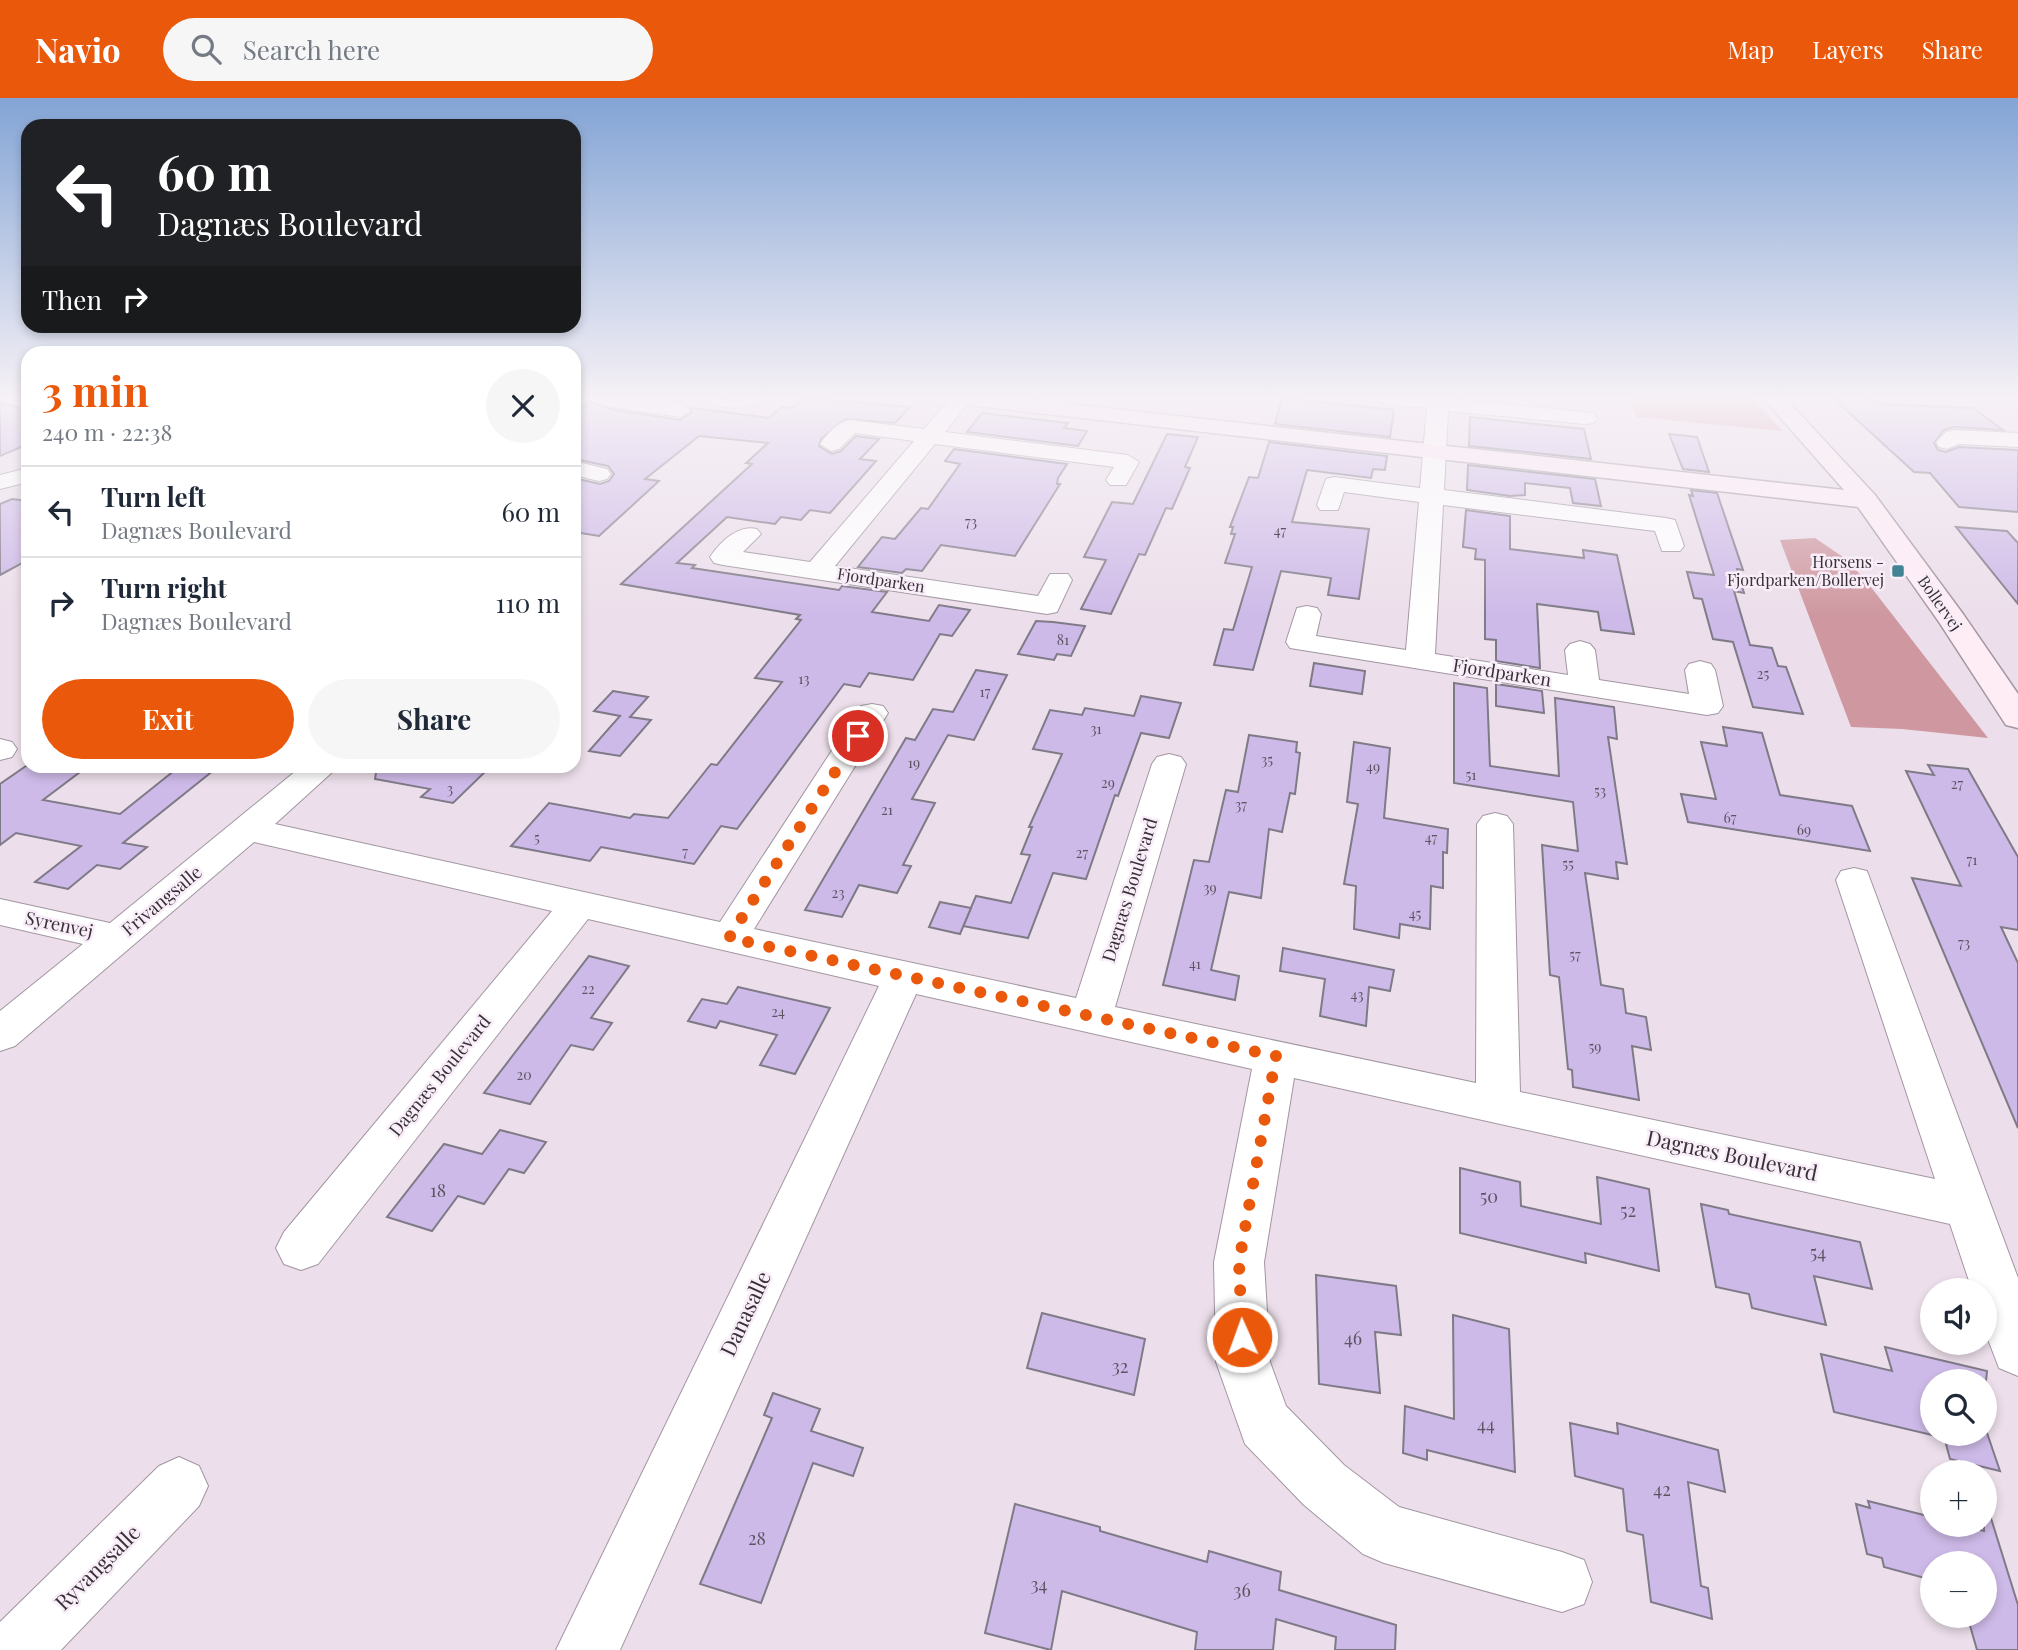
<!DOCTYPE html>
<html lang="en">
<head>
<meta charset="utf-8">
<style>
	:root { --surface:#fff; --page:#f6f6f7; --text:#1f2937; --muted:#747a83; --line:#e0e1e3; --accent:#ea580c }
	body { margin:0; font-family:"Playfair Display",serif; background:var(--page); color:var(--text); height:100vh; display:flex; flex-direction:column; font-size:26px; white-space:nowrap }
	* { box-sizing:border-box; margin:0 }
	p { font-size:23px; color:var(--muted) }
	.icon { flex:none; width:38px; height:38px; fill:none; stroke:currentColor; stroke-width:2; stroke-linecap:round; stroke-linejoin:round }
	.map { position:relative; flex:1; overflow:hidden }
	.details { position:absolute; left:21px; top:248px; width:560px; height:427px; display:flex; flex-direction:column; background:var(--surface); border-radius:21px; box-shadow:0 4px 10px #0003 }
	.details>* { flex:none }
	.guide { position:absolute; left:21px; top:21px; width:560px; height:214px; border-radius:21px; box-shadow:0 4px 10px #0003; background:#202124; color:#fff; overflow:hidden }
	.fabs { position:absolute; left:1920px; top:1180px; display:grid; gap:14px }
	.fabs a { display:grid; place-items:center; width:77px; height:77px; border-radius:50%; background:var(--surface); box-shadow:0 4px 10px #0003; font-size:35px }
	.pin { position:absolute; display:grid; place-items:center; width:60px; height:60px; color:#fff; margin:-30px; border:4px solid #fff; border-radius:50%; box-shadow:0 2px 7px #0007 }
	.me { position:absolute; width:77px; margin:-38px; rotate:358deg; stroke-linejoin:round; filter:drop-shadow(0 0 5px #0008) }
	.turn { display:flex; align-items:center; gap:24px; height:147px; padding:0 21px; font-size:32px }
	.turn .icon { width:91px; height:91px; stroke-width:2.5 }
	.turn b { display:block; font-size:49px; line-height:60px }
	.then { display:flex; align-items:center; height:66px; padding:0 21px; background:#0003; gap:14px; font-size:26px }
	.round { display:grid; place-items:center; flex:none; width:74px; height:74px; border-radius:37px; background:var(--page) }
	.summary { display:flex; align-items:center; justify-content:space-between; height:119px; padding:0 21px }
	h1 { font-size:42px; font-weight:700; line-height:52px; color:var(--accent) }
	.action { display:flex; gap:14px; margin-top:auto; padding:14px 21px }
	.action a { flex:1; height:80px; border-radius:42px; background:var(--accent); color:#fff; font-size:28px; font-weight:700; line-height:80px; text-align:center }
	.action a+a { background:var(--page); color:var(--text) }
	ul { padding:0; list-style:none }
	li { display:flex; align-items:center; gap:21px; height:91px; padding:0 21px; border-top:2px solid var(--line) }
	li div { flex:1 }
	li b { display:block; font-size:26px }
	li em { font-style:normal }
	header { display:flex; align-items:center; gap:42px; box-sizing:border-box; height:98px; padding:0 35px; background:var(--accent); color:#fff }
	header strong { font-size:33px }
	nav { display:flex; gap:38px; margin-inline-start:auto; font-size:24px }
	.search { width:490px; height:63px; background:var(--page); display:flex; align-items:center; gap:18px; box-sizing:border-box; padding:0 24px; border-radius:38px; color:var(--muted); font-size:26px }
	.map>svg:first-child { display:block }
</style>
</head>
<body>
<header>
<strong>Navio</strong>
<div class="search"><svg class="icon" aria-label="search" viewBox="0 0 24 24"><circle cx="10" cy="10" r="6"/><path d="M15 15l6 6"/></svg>Search here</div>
<nav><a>Map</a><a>Layers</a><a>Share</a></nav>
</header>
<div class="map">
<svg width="2018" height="1552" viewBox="0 0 2018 1552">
	<rect width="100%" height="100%" fill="#ecdfeb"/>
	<g fill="#cf98a0">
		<polygon points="1631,300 1753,300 1782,333 1636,319"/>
		<polygon points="1815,440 1846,461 1867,484 1988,640 1902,631 1851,629 1780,442"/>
	</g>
	<g fill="#cebae8" stroke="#7f7a87" stroke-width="2">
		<polygon points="803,300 910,309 895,325 845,321 821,341 819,348 832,356 841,353 856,338 879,341 860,361 876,363 830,415 810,412 801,422 781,419 775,426 727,419 677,465 695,467 692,470 839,492 842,488 887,494 872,514 929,523 939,507 970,512 952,538 940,536 913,582 869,575 860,589 844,586 737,731 721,728 694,766 601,749 590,763 511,748 549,705 630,720 634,716 668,720 711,666 717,667 782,584 755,580 801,522 796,521 800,517 621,486 752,366 746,365 768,345 699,338 645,381 659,383 599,438 574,434 574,380 600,386 609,383 614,376 608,368 574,361 574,315 590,304 615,312 680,322 691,315 691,310 769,320 781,309 792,310"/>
		<polygon points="1282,300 1394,312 1390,339 1275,326"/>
		<polygon points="1833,300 1869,300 1877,306 1973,310 2003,332 1953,329 1944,332 1934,345 1938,352 1946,354 1959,349 2018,352 2018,414 1959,409 1930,375 1914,374"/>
		<polygon points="0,306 28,311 28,346 0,358"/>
		<polygon points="982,315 1068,325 1064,330 1087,333 1078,348 967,334"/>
		<polygon points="1470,319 1584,331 1591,361 1469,348"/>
		<polygon points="1167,336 1198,339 1185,369 1190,370 1172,411 1166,410 1145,457 1139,456 1111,516 1081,511 1106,462 1084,459 1112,404 1133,406"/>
		<polygon points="1669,336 1697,339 1709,374 1683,371"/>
		<polygon points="1269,344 1387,358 1385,372 1373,371 1371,380 1307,372 1292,424 1369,431 1359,501 1328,497 1331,480 1281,473 1253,572 1214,567 1224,531 1233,532 1252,469 1225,465 1235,436 1231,436 1233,429 1230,429 1249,379 1258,380"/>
		<polygon points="954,351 1067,366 1058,380 1057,386 1060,386 1015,458 941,447 922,473 906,471 902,475 858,469 882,439 895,441 921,410 928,411 960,366 945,363"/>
		<polygon points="1468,367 1595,381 1601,408 1573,405 1570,390 1525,385 1525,397 1510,398 1467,392"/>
		<polygon points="1691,392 1717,395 1743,472 1737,471 1744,495 1734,493 1750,547 1772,550 1778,568 1786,569 1803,616 1753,609 1733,544 1713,541 1702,501 1694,500 1687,474 1714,477 1689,397 1693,398"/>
		<polygon points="12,401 28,403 28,462 0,477 0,406"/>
		<polygon points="1466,412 1510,418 1510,451 1584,460 1583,452 1617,457 1634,536 1601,532 1598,514 1537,506 1540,570 1496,563 1496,542 1485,541 1485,462 1475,461 1476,451 1463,449"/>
		<polygon points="1956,429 2007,433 2018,445 2018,506"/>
		<polygon points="1036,523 1053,524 1085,528 1071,558 1057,556 1054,562 1018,556"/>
		<polygon points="1314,565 1365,573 1362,596 1310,588"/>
		<polygon points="976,572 1007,577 974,642 948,637 912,701 935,705 903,767 911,768 897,795 859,787 842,819 805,812 906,640 915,642 933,611 953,614"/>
		<polygon points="1454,585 1487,590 1490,668 1559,678 1555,600 1614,609 1617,641 1608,639 1627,766 1616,764 1618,781 1585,775 1601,887 1623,891 1626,915 1646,919 1651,952 1632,948 1639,1002 1573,989 1572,972 1568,971 1559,879 1550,877 1542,747 1578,753 1573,704 1454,685"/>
		<polygon points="1496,586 1542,593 1544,615 1496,608"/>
		<polygon points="613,593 648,599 630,619 651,622 620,658 589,653 620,618 594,613"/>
		<polygon points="1141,598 1181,605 1169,640 1141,635 1118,698 1115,697 1086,781 1053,775 1028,840 963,828 976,798 1011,805 1030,757 1021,756 1032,729 1029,729 1062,656 1033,651 1050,612 1082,617 1085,610 1134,618"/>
		<polygon points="1723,629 1762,635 1780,697 1852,708 1870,753 1688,724 1681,696 1716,701 1701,644 1727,648"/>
		<polygon points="1249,637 1297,644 1296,654 1300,655 1295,696 1290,695 1282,734 1269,731 1261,800 1229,794 1211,872 1239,878 1235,902 1163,887 1194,762 1209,764 1226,692 1238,694"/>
		<polygon points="1354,644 1390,650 1384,720 1448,731 1447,755 1443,754 1443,790 1431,788 1430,831 1400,826 1399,840 1354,831 1356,788 1344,786 1358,706 1347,704"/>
		<polygon points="1928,667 1968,671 2018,759 2018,832 2001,829 2018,865 2018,1030 1912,780 1961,788 1906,673 1934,677"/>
		<polygon points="26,668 88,668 43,702 120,716 180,668 219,668 123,745 147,749 120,771 97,767 68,791 35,784 81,748 16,735 0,747 0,686"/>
		<polygon points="377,668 491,668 453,705 421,699 430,691 375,681"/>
		<polygon points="940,804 971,810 960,836 929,829"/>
		<polygon points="1283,850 1394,872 1390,893 1369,889 1366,928 1320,918 1325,881 1280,873"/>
		<polygon points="589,858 629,868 591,920 612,925 593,952 571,947 530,1006 484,995"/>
		<polygon points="738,889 830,910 795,976 760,967 777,937 720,923 716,930 688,923 702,901 727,906"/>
		<polygon points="500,1032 546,1044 524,1075 509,1071 484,1106 458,1098 432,1133 387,1119 444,1046 482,1056"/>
		<polygon points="1460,1070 1520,1084 1521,1108 1601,1126 1597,1079 1649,1091 1659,1173 1585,1155 1586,1165 1460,1135"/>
		<polygon points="1701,1106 1728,1112 1729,1116 1860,1144 1872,1191 1814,1178 1826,1227 1752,1210 1749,1196 1716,1189"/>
		<polygon points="1316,1177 1396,1188 1401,1237 1375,1234 1380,1295 1319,1286"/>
		<polygon points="1042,1215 1145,1241 1134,1297 1027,1270"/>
		<polygon points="1453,1217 1509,1231 1515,1374 1427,1352 1427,1362 1403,1355 1405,1308 1454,1321"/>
		<polygon points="1885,1249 1987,1273 1986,1283 1932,1283 1932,1337 1834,1314 1821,1256 1892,1273"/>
		<polygon points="773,1295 820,1311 811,1333 863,1350 853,1378 813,1365 761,1505 700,1486 772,1320 764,1317"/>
		<polygon points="1570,1325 1618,1336 1617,1325 1718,1352 1725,1394 1688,1384 1701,1488 1708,1490 1712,1521 1651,1504 1643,1437 1627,1433 1623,1391 1575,1378"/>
		<polygon points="1943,1335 1987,1335 2000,1373 1950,1361"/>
		<polygon points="1868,1403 1932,1419 1932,1426 1959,1426 1984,1433 1984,1417 1990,1417 2018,1507 2018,1552 1977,1552 1967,1517 1984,1517 1984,1465 1932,1465 1932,1482 1884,1469 1882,1460 1867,1456 1856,1406 1870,1410"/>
		<polygon points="1015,1406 1100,1429 1100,1433 1207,1464 1209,1453 1281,1474 1279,1492 1396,1527 1395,1552 1335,1552 1336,1539 1276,1521 1273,1552 1195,1552 1197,1534 1062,1493 1051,1552 985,1535"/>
	</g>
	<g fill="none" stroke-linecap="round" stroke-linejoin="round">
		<g stroke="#a196a1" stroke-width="2">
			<path id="lane" d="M706,300L735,303L765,300C749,312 721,314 706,300Z"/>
		</g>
		<g stroke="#a196a1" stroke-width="2">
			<g id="street">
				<polygon points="0,300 28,300 28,309 1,304"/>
				<path d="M588,300C609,298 677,295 690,313L680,319C663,315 595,310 588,300Z"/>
				<path d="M951,300H972L945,334L1128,357L1139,364L1126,387H1110L1106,382L1114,369L935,346L835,468L1038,498L1050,476H1068L1072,482L1057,514L1047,516L723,467L714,465L710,459C720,444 738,426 757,431L761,436L743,454L810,464L914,343L855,335L839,351L831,353L820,346C827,336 838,324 850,322L924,331Z"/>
				<polygon points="1374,300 1442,300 1594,315 1597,320 1594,325 1586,326 1448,313 1444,392 1666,420 1675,422 1684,448 1680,453 1662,453 1655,433 1443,407 1435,556 1568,577 1565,552 1570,546 1580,543 1590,546 1595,552 1599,582 1689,596 1685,572 1689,566 1700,563 1711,566 1715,572 1723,608 1718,615 1707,617 1290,550 1286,544 1297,510 1307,508 1317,510 1321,516 1316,538 1406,552 1419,404 1344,394 1338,412 1320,412 1317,407 1326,381 1334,379 1420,390 1427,310 1384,306"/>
				<polygon points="1954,332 2018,335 2018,349 1959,346 1947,351 1939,349 1936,344 1946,334"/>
				<polygon points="574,363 607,371 611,376 607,381 599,383 574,377"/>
				<polygon points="28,370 28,384 0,391 0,377"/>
				<polygon points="872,606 883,608 888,615 754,831 1076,900 1152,666 1157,659 1169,656 1181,659 1186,666 1115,909 1476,985 1477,726 1483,718 1495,715 1507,718 1513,726 1520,994 1935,1081 1836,782 1841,773 1854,770 1867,773 2018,1180 2018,1278 1999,1270 1984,1231 1984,1192 1972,1192 1950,1126 1294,980 1264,1164 1270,1264 1286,1308 1344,1367 1399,1409 1562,1454 1584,1462 1592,1484 1584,1506 1562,1514 1384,1465 1363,1456 1304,1407 1245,1346 1216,1264 1214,1164 1252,971 916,896 620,1552 556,1552 879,888 588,821 318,1166 301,1172 284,1166 276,1150 284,1134 552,813 254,744 15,948 0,953 0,913 83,846 0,827 0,801 110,825 302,668 339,668 275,726 720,824 861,608"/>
				<polygon points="0,641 12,644 17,651 12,659 0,662"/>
				<polygon points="179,1359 199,1368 208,1388 199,1408 61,1552 0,1552 0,1524 159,1368"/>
			</g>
		</g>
		<g stroke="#a196a1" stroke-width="3">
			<polygon id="secondary" points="949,300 1014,300 1844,392 1763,300 1785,300 1875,397 1963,516 2018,596 2018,630 2006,627 1939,524 1858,409 960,306"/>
		</g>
		<use href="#lane" fill="#fff" fill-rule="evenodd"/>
		<use href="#street" fill="#fff" fill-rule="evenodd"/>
		<use href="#secondary" fill="#ffedf6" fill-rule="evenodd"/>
	</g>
	<linearGradient id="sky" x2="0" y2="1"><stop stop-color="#83a4d5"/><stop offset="0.58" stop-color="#f6f1f6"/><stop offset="1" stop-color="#f6f1f6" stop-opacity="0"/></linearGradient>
	<rect width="2018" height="517" fill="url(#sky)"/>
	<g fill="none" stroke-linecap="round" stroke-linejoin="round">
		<polyline stroke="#ea580c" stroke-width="12" stroke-dasharray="0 21.6" points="858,638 729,840 1276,958 1239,1164 1242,1239"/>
	</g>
	<rect fill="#428396" stroke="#f9edf9" stroke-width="2.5" x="1891" y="466" width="14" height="14" rx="3.5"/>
	<g text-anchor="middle" stroke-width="5" stroke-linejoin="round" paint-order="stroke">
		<g font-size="14" fill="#5c5462">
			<text x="971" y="429">73</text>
			<text x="1280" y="438">47</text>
			<text x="1063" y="547">81</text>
			<text x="1763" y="581">25</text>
			<text x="804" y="586">13</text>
			<text x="985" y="599">17</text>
			<text x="1096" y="636">31</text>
			<text x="1267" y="667">35</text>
			<text x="914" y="670">19</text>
			<text x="1373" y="674">49</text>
			<text x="1471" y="682">51</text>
			<text x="1108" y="690">29</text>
			<text x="1957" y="691">27</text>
			<text x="450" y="696">3</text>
			<text x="1600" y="698">53</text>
			<text x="1241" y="712">37</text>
			<text x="887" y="717">21</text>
			<text x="1730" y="725">67</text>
			<text x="1804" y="737">69</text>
			<text x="537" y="745">5</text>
			<text x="1431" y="745">47</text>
			<text x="685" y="759">7</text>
			<text x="1082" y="760">27</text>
			<text x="1972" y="767">71</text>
			<text x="1568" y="771">55</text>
			<text x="1210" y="795">39</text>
			<text x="838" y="800">23</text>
			<text x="1415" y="821">45</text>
			<text x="1964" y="850">73</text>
			<text x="1575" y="862">57</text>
			<text x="1195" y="871">41</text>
			<text x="588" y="896">22</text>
			<text x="1357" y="902">43</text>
			<text x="778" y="919">24</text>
			<text x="1595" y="954">59</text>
			<text x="524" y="982">20</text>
		</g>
		<g font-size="16" fill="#363236" stroke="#f9edf9" text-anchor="end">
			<text x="1884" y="470">Horsens -<tspan x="1884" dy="18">Fjordparken/Bollervej</tspan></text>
		</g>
		<g font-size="16" fill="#363236" stroke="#f9edf9">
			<text transform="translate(881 482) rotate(9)" y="6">Fjordparken</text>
			<text transform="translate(1940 505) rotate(55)" y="6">Bollervej</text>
		</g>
		<g font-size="18" fill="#363236" stroke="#f9edf9">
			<text transform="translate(1502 575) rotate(9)" y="6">Fjordparken</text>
			<text transform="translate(1130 792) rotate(-73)" y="6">Dagnæs Boulevard</text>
			<text transform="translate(162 803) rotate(-40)" y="6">Frivangsalle</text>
			<text transform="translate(59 827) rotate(12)" y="6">Syrenvej</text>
			<text transform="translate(440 978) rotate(-51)" y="6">Dagnæs Boulevard</text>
		</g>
		<g font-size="18" fill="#5c5462">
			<text x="438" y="1099">18</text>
			<text x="1489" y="1105">50</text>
			<text x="1628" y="1119">52</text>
			<text x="1818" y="1161">54</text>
			<text x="1353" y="1247">46</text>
			<text x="1120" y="1275">32</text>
			<text x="1486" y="1333">44</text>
			<text x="1662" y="1398">42</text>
			<text x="757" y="1447">28</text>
			<text x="1039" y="1493">34</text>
			<text x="1242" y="1499">36</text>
		</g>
		<g font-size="21" fill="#363236" stroke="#f9edf9">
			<text transform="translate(1732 1058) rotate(12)" y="7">Dagnæs Boulevard</text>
			<text transform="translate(746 1216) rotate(-65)" y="7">Danasalle</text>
			<text transform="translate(98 1470) rotate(-45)" y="7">Ryvangsalle</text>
		</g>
	</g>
</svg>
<div class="fabs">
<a><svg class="icon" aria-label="sound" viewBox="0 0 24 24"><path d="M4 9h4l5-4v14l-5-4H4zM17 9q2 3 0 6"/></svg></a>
<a><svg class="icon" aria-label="search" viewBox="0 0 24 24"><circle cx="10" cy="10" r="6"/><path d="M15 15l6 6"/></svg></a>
<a>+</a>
<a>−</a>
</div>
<div class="pin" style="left:858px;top:638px;background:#d93025"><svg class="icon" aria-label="arrive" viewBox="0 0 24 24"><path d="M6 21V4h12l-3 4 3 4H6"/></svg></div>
<svg class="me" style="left:1242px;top:1239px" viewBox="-20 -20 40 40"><circle r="17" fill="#ea580c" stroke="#fff" stroke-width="3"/><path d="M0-11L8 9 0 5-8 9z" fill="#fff"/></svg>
<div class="guide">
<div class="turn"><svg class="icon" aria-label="left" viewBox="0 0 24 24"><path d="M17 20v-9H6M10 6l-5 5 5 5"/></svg><div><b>60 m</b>Dagnæs Boulevard</div></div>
<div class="then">Then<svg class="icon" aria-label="right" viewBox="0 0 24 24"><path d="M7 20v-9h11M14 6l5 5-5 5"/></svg></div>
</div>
<section class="details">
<div class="summary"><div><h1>3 min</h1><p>240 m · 22:38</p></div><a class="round"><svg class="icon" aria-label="close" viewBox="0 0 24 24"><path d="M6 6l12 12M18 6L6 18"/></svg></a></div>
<ul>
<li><svg class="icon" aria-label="left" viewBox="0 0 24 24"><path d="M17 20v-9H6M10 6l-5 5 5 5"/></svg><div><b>Turn left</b><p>Dagnæs Boulevard</p></div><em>60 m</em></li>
<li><svg class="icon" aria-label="right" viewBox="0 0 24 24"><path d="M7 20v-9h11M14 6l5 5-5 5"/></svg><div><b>Turn right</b><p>Dagnæs Boulevard</p></div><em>110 m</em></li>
</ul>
<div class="action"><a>Exit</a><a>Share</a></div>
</section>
</div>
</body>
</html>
